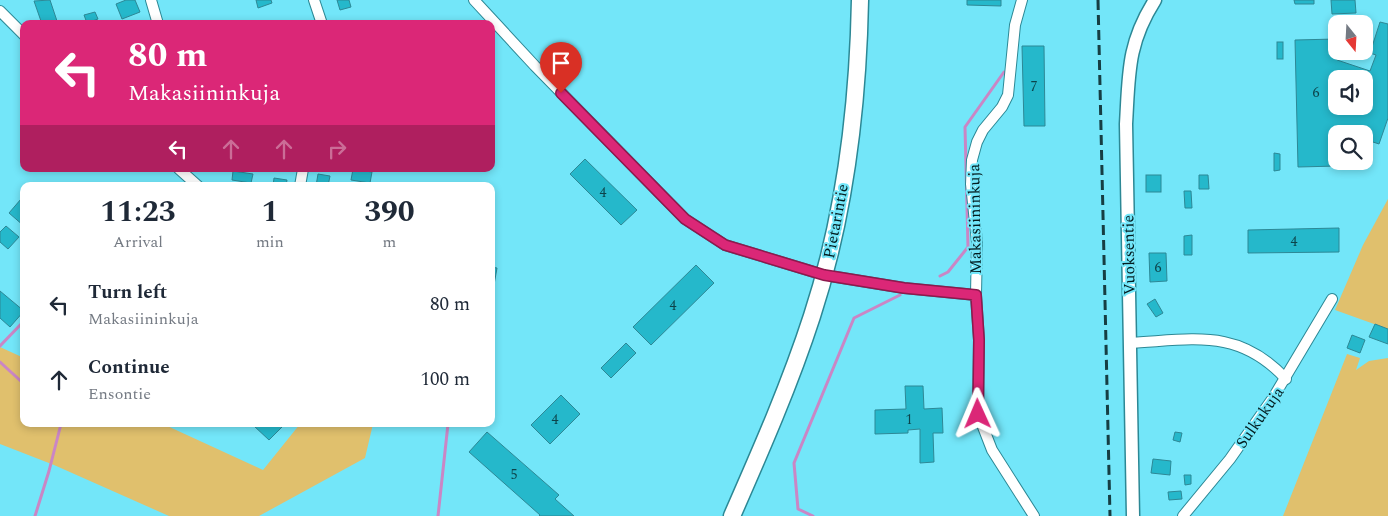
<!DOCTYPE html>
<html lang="en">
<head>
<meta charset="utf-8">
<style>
	:root { --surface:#fff; --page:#f6f6f7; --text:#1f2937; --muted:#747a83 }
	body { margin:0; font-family:Spectral,serif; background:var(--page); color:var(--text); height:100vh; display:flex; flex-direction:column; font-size:19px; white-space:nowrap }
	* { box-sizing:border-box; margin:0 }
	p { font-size:16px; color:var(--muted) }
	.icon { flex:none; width:28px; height:28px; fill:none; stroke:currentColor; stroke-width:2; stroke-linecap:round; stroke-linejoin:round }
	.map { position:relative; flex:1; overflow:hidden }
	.sheet { position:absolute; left:20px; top:182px; width:475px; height:245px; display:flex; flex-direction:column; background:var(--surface); border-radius:10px; box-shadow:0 2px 8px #0003 }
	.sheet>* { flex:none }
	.guide { position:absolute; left:20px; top:20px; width:475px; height:152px; border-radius:10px; box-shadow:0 2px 8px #0003; background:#db2777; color:#fff; overflow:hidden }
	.needle { width:32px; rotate:162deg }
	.fabs { position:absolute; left:1328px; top:15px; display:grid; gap:10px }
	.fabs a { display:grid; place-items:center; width:45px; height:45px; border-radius:10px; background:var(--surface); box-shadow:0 2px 8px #0003; font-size:25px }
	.pin { position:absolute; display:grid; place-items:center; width:42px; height:42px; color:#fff; margin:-51px -21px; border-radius:50% 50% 50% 0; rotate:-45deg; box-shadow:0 0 5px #0007 }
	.pin .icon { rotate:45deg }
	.me { position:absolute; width:55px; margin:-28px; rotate:359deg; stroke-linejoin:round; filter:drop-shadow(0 0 4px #0008) }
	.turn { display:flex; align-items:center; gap:18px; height:105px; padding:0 25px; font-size:22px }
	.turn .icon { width:65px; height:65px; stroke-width:2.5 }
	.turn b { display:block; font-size:35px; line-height:42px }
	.lanes { display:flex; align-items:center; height:48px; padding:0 25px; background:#0003; justify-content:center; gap:25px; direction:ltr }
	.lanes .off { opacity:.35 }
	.eta { display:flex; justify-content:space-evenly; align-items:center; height:85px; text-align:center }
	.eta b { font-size:30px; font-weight:700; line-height:35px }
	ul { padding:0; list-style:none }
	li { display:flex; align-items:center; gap:15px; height:75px; padding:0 25px }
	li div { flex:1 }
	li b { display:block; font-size:19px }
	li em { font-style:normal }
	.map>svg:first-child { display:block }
</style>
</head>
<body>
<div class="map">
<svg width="1388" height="516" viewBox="0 0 1388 516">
	<rect width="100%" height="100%" fill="#73e6f9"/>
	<g fill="#e0c06d">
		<polygon points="1388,199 1388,329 1335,310 1363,245"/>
		<polygon points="0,347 24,358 24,424 163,424 263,470 300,424 373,424 365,458 259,516 169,516 54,465 0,444"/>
		<polygon points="1347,354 1360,358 1356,370 1369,361 1388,358 1388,516 1283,516"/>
	</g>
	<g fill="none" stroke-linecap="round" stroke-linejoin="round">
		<g stroke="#ca86c5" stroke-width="3">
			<polyline points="940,276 948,272 968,247 965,127 1004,72"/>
			<polyline points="0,346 24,321"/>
			<polyline points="0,362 24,384"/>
			<polyline points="35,516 49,471 61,424"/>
			<polyline points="438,516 448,424"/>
			<polyline points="813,516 798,509 794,463 854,318 900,295"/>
		</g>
	</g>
	<g fill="#25b8cb" stroke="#2d8896" fill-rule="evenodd">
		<polygon points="50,0 57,21 42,24 34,1"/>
		<polygon points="126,0 135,0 140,12 122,19 116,4"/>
		<polygon points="256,0 271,0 272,3 258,8"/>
		<polygon points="337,0 349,0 351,7 340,10"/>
		<polygon points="967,0 1001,0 1001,6 967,5"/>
		<polygon points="1294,0 1314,0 1314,4 1295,4"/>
		<polygon points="1331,0 1355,0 1356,13 1332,14"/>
		<polygon points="95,12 98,19 87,23 84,15"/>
		<path d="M1380,22L1388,24V118L1379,144L1364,139V134H1347L1336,130L1337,166L1298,167L1295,40L1336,39L1337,60L1370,71L1376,55L1370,53ZM1336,79H1364V106H1336Z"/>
		<rect x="1277" y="42" width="6" height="17"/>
		<polygon points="1022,46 1044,46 1045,126 1024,126"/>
		<polygon points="1274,153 1280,154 1280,170 1274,171"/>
		<polygon points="585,159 637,210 621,225 570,174"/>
		<polygon points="353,169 372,172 370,183 351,180"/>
		<polygon points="233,171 253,174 251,183 232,180"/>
		<polygon points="318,174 330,176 328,186 316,186"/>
		<rect x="1146" y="175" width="15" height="17"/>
		<polygon points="1199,175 1208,175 1209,189 1199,189"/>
		<polygon points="274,178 287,180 286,186 273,186"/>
		<polygon points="1184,191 1191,191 1192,208 1185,208"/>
		<polygon points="21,199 24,202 24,226 9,213"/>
		<polygon points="6,226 19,237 8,249 0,242 0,232"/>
		<polygon points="1339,228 1339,252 1248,253 1248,230"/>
		<polygon points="1192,235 1192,255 1184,255 1184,236"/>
		<polygon points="1149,253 1166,253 1167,281 1150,282"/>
		<polygon points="696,265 714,283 651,345 633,327"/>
		<polygon points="491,267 497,268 492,296 491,296"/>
		<polygon points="0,291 24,311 10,327 0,318"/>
		<polygon points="1155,299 1163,313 1156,317 1147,304"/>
		<polygon points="1375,324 1388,329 1388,344 1369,337"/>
		<polygon points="1352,335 1365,340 1360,353 1347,348"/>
		<polygon points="626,343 636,353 611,378 601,368"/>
		<polygon points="905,386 923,386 924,409 942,408 943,433 933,433 934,462 920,463 920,429 908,430 908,433 875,434 875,410 906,409"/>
		<polygon points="561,395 580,414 550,444 531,425"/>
		<polygon points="256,424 285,424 269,440 254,426"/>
		<polygon points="487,432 559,495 555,499 574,516 539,516 540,515 469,452"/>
		<polygon points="1175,432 1182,433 1180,442 1173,440"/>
		<polygon points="1153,459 1171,461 1170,475 1151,473"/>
		<polygon points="1184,475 1191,475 1191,484 1185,485"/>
		<polygon points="1181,491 1182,499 1169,500 1168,492"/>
	</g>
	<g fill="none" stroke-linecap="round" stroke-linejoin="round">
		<g stroke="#2c8895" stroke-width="12">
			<g id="minor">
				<polyline points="151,0 158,24"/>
				<polyline points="314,0 322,24"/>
				<polyline points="474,0 535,66 685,219 725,245 824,275 904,288 976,295 977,242 971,184 972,160 977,142 983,130 1002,107 1008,95 1015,25 1022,0"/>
				<polyline points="0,11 24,35"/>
				<polyline points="179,169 198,186"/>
				<polyline points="300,186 303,169"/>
				<polyline points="976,295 979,340 978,414 992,450 1034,516"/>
				<path d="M1129,343C1192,340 1238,327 1286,379"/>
				<polyline points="1183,516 1230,459 1273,398 1332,299"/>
			</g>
		</g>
		<g stroke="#2c8895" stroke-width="15">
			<path id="tertiary" d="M1133,516L1126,124C1129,74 1127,44 1155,0"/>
		</g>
		<g stroke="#2c8895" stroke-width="19">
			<path id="primary" d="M732,516C761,450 790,384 812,316C845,215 858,106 860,0"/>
		</g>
		<use href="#minor" stroke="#fff" stroke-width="10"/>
		<use href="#tertiary" stroke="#fff" stroke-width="12"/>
		<use href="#primary" stroke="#fff" stroke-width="16"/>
		<polyline stroke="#163e43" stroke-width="3" stroke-dasharray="10 5" stroke-linecap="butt" points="1098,0 1110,516"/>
	</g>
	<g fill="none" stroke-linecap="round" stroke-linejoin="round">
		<g stroke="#8e194d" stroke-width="12">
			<polyline id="route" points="561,93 685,219 725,245 824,275 904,288 976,295 979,340 978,414"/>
		</g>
		<use href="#route" stroke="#db2777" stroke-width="9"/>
	</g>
	<g text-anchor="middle" stroke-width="4" stroke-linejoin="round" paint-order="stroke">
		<g font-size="14" fill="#0c434a">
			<text x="1034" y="91">7</text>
			<text x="1316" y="97">6</text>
			<text x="603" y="197">4</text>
			<text x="1294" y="246">4</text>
			<text x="1158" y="272">6</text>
			<text x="673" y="310">4</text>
			<text x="555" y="424">4</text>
			<text x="909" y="424">1</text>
			<text x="514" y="479">5</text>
		</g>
		<g font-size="16" fill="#031c1f" stroke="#73e6f9">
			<text transform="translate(974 219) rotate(-91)" y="6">Makasiininkuja</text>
			<text transform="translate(835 221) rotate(-79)" y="6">Pietarintie</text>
			<text transform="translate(1128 255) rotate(-91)" y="6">Vuoksentie</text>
			<text transform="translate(1259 417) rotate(-55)" y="6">Sulkukuja</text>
		</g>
	</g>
</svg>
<div class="fabs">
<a><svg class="needle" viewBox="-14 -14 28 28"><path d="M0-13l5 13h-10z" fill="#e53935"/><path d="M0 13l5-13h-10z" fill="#747a83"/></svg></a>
<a><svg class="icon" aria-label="sound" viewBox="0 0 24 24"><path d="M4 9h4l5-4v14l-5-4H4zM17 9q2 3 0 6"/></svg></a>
<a><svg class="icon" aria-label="search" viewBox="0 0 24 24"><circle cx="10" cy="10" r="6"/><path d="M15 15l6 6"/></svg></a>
</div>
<div class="pin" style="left:561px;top:93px;background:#d93025"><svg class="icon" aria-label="arrive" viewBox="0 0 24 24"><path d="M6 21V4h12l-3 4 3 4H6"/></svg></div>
<svg class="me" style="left:978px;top:414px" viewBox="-20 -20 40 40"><path d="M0-17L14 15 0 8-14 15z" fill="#db2777" stroke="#fff" stroke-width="4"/></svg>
<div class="guide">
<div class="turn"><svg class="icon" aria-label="left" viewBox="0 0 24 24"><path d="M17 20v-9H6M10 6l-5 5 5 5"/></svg><div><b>80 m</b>Makasiininkuja</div></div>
<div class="lanes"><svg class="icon" aria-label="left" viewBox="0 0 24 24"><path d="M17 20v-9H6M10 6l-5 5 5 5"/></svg><svg class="icon off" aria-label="ahead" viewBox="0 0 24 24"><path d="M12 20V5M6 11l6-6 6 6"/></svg><svg class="icon off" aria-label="ahead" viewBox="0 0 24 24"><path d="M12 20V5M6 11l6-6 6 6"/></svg><svg class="icon off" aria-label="right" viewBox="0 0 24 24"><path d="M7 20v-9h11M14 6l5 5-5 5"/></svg></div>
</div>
<section class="sheet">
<div class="eta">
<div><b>11:23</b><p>Arrival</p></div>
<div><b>1</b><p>min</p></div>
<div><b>390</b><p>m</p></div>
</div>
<ul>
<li><svg class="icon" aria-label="left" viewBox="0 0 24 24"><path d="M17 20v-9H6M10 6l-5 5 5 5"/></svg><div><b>Turn left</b><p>Makasiininkuja</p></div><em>80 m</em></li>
<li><svg class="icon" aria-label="ahead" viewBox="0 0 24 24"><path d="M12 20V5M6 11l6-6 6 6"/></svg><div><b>Continue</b><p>Ensontie</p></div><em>100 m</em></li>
</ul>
</section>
</div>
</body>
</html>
